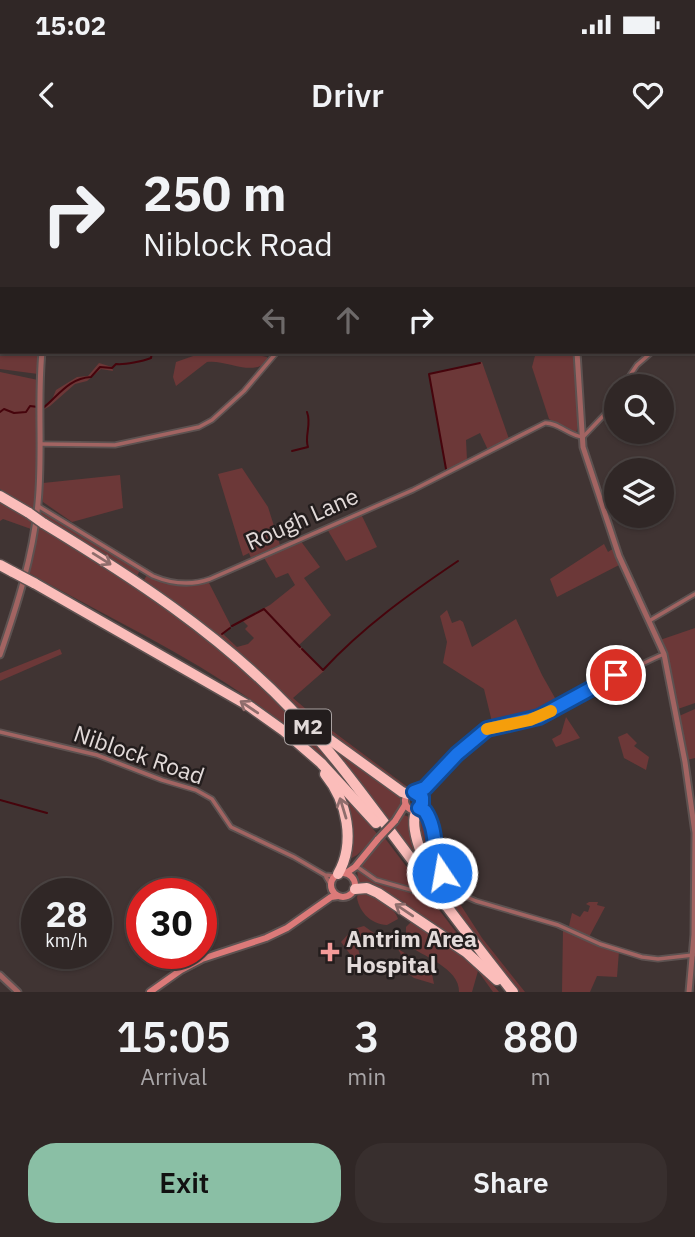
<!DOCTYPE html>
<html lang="en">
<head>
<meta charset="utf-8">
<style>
	:root { --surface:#302726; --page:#382f2e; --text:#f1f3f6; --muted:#a8a5a7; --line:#4b4443; --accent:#8abfa5 }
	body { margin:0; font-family:"IBM Plex Sans",sans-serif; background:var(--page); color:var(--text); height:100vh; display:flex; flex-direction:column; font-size:26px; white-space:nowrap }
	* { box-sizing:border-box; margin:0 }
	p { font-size:23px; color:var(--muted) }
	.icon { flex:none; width:38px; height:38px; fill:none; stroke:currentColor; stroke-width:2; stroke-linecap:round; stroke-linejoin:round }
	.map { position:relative; height:852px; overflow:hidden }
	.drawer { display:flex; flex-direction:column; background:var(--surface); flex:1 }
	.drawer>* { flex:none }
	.guide { position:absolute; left:0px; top:0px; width:696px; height:214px; box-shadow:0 2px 5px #0004,0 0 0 2px var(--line); background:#302726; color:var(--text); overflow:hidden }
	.controls { position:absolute; left:604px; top:234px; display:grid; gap:14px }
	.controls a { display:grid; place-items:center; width:70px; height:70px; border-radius:50%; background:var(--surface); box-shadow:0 2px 5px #0004,0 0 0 2px var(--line); font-size:35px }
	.speed { position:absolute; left:21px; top:738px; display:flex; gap:14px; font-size:35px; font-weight:700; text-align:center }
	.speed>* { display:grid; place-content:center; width:91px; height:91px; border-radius:50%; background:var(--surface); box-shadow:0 2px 5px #0004,0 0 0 2px var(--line); line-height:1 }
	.speed small { font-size:18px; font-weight:400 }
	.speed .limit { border:10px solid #d22; background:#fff; color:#111 }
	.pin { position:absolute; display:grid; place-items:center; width:60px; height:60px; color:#fff; margin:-30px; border:4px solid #fff; border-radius:50%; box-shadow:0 2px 7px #0007 }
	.me { position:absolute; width:77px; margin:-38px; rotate:348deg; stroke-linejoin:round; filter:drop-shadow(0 0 5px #0008) }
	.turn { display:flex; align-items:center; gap:24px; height:147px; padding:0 28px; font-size:32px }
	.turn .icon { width:91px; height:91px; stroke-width:2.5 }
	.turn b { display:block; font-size:49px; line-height:60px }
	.lanes { display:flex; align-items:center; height:66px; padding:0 28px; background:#0003; justify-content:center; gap:35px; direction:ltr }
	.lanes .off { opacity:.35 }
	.eta { display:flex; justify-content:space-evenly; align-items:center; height:119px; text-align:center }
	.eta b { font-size:42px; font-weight:600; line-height:49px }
	.action { display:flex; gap:14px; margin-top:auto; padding:14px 28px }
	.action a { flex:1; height:80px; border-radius:28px; background:var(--accent); color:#111; font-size:28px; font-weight:600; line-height:80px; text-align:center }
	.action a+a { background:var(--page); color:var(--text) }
	.status { display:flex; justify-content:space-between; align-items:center; height:49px; padding:0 35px; background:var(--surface); direction:ltr }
	.status svg { height:19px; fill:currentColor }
	header { display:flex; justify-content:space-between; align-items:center; height:91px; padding:0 28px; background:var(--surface); font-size:32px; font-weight:600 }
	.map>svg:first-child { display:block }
</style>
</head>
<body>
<div class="status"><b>15:02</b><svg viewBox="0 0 49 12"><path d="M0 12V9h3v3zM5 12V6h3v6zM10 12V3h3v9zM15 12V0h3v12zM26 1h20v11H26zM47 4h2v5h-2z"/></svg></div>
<header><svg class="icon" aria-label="back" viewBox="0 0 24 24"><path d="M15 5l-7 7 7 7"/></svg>Drivr<svg class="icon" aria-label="heart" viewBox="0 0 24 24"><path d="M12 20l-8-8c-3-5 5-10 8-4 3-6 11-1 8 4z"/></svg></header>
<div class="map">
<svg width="695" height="852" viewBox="0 0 695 852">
	<rect width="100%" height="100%" fill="#403433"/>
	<g fill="#6c3838">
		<polygon points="0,181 2,212 41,212 38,234 0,229"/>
		<path d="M198,212H244L267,217L268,220C254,238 226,219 207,222L176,246L173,237L176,222L196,215Z"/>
		<polygon points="536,212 575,212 579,281 576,294 549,279 532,227"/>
		<polygon points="482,222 509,299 488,310 480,293 466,300 467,320 446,330 429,234"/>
		<polygon points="99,223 112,227 113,231 101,229 87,241 75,244 50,266 43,270 51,262 56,250 77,237 88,236"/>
		<polygon points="0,232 38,240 39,344 35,370 0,349"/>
		<polygon points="242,328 268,367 280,405 251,418 249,413 243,416 218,334"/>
		<polygon points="120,335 123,368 72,382 43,362 43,343"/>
		<polygon points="0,360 33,380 31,389 3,379 0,381"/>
		<polygon points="43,369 140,430 137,436 39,374"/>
		<polygon points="361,374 377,407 346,421 327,389"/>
		<path d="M39,386L128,438L235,519L273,554L351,643L348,645C264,548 139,495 29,433Z"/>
		<path d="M300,400L320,427L304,438L331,475L299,505L324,531L293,558L327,587L409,648L406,650L325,592L216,495L144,440L147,435C169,445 185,447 208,441L230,484V488L223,494L237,507L248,504L254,498L245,489L248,486L242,480L270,465L295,445L288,433L276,438L263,416Z"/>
		<polygon points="604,404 608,412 614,408 621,424 557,457 550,439"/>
		<polygon points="447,470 452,483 460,480 463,482 472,507 516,479 542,535 559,565 533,577 493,586 484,549 443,523 447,502 440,476"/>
		<polygon points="695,488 695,563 675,570 660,500"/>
		<polygon points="60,509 62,514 0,541 0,533"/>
		<polygon points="695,569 695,618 687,620 679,576"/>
		<polygon points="566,577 580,598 556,607 552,599 561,594"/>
		<polygon points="627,593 637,603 634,606 649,617 646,630 624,618 618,597"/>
		<path d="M329,604L400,655C406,667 398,672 389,680Z"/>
		<path d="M343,652L378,695L357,715L350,719C354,694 351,675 343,652Z"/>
		<polygon points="404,675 409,677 420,715 418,719 395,688"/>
		<path d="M426,676L430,683L434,717L440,733L482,798L525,852H518L515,848C475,796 429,742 416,677Z"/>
		<polygon points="384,697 471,812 359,745 357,730"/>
		<path d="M358,753C371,752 395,767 398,779L387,785C371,784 360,773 357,758Z"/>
		<polygon points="589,762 598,762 597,765 605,767 589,797 569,786 572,773 580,777 584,771 588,772 590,766 586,764"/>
		<path d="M410,783H414L480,829L499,852H493L478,831L472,852H459C460,828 422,816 406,804V787Z"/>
		<polygon points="364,786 378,796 378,798 368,799 357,805 365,834 341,802 353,789"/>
		<polygon points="563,789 596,804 619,811 617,837 597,836 590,852 562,852"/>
		<polygon points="398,809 431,829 434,844 414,838 406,832 407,826"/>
	</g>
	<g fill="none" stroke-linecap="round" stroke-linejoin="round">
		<g stroke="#46040c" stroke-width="2">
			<polyline points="192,0 192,2"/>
			<path d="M43,268C58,256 69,238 91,237L100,227L112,228L116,224C125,225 143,221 151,218L152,212"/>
			<polyline points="0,272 4,269 14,273 26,272 30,266 38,267"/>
			<path d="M292,311L308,307C304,296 312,285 307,272"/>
			<polyline points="446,329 429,234 480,223"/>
			<polyline points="232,486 264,469 300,507"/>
			<polyline points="222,494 230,488"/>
			<path d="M302,509L323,530C363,487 409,454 458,421"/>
			<polyline points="0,660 47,673"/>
		</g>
		<g stroke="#5d5251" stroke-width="7">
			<g id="minor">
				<polyline points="668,0 668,2"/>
				<polyline points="695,109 695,110"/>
				<polyline points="695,133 695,132"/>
				<polyline points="622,247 637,225 652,212"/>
				<polyline points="41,304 115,305 199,287 212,280 244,251 277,212"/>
				<path d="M38,366L153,436C172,444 190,446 210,439L413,350L545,283C558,282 569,296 583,297L605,274L616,257"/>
				<polyline points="649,481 695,454"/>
				<polyline points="0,592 97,615 162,640 196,650 212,659 231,687 294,717 325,735 336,736"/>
				<polyline points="414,652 424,649"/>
				<path d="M422,657C427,637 468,603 485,591C499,581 521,584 537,577C580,561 620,532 664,514"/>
				<polyline points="423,661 433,688 439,727 449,743 462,755 476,761 558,785 600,804 642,817 658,819 693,815"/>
				<polyline points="356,726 376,740 415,751"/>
				<polyline points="326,737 332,747"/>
			</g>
		</g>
		<g stroke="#5d5251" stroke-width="9">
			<g id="tertiary">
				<polyline points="30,0 31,2"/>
				<polyline points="483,0 483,2"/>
				<polyline points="577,212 583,307 619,416 664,514 685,622 695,693 694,795 689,852"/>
				<path d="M0,515C17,466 33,416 38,363C43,313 37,262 42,212"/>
				<polyline points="0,835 18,852"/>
			</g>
		</g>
		<g stroke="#5d5251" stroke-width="10">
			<g id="secondary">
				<circle cx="414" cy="661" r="9"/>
				<polyline points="395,681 405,665"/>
				<polyline points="346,733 355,727 378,699"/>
				<circle cx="343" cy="745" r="12"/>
				<polyline points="150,852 181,830 202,819 266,798 287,788 331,757 338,756"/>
			</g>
		</g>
		<g stroke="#5d5251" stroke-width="13">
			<g id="motorway">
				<polyline points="0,356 29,373"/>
				<path d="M43,383C132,437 217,492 290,568C328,607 361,652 394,696C433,748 472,801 513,852"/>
				<polyline points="0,425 13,432"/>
				<polyline points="34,443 249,566 284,591 321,623 376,683"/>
				<polyline points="315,589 402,652 408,654"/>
				<path d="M325,634C347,661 356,702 338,734"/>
				<path d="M417,670C407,687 427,729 436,744"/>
				<polyline points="355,749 367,748 378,753 466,812 497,840"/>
			</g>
		</g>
		<use href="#minor" stroke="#a26462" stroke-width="3.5"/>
		<use href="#tertiary" stroke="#a26462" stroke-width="5"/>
		<use href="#secondary" stroke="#dc7a79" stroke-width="6"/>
		<use href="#motorway" stroke="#fbbdba" stroke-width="10"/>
		<g stroke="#5d5251" stroke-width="10" stroke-linecap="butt">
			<polyline id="secondary-bridge" points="378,699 395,681"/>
		</g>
		<g stroke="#5d5251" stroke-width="13" stroke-linecap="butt">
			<g id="motorway-bridge">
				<polyline points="29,373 43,383"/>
				<polyline points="13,432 34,443"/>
			</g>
		</g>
		<use href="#secondary-bridge" stroke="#dc7a79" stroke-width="6"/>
		<use href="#motorway-bridge" stroke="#fbbdba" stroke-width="10"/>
	</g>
	<defs><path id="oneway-shaft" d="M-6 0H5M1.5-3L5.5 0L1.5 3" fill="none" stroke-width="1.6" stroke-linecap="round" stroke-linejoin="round" transform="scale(1.75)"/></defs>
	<g stroke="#8f6d6c">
		<use href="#oneway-shaft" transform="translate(102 419) rotate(32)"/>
		<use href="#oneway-shaft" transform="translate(249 567) rotate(-146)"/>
		<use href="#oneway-shaft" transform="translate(343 668) rotate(-107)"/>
		<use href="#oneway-shaft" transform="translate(404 770) rotate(-146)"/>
	</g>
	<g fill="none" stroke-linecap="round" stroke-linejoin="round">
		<g stroke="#114b97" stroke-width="18">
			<path id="route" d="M442,733C432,713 438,690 425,671L419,668L422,664V657L414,652L425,648L457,614L487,589L539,577L616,535"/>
		</g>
		<use href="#route" stroke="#1a73e8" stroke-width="12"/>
		<polyline stroke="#f59e0b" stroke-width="12" points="487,589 530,580 551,571"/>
	</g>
	<path fill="#f59b99" stroke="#231d1d" stroke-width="2.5" d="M326.5 801.5h7v7h7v7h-7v7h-7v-7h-7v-7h7z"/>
	<g text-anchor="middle" stroke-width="5" stroke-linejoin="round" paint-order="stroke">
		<rect fill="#231d1d" stroke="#a9a1a1" stroke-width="2" x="285" y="569.5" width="46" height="35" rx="5"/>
		<g font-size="21" font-weight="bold" fill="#e2dad9">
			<text x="308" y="594">M2</text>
		</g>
		<g font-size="23" fill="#e2dad9" stroke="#231d1d">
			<text transform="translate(302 379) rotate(-24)" y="8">Rough Lane</text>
			<text transform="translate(139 615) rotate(19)" y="8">Niblock Road</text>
		</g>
		<g font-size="23" font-weight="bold" fill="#e2dad9" stroke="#231d1d" text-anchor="start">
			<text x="346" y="807">Antrim Area<tspan x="346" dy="26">Hospital</tspan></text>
		</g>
	</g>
</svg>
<div class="controls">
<a><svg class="icon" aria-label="search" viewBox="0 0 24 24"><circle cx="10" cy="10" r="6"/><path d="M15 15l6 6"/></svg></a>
<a><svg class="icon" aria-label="layers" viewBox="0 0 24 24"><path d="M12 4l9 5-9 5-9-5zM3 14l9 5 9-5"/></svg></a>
</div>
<div class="speed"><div>28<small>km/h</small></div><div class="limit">30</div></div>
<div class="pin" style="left:616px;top:535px;background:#d93025"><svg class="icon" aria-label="arrive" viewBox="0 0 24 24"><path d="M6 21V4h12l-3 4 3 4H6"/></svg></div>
<svg class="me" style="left:442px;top:733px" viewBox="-20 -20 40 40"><circle r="17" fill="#1a73e8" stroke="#fff" stroke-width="3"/><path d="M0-11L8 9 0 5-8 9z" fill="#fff"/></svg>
<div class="guide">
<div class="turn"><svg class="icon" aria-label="right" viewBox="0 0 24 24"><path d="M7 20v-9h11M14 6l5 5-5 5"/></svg><div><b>250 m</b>Niblock Road</div></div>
<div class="lanes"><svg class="icon off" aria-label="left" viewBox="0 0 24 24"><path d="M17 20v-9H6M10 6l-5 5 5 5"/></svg><svg class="icon off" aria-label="ahead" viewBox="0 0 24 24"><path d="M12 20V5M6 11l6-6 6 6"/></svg><svg class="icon" aria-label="right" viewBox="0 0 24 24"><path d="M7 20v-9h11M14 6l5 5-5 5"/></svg></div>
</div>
</div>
<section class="drawer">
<div class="eta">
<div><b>15:05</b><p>Arrival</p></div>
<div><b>3</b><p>min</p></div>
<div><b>880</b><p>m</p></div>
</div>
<div class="action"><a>Exit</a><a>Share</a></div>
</section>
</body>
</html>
